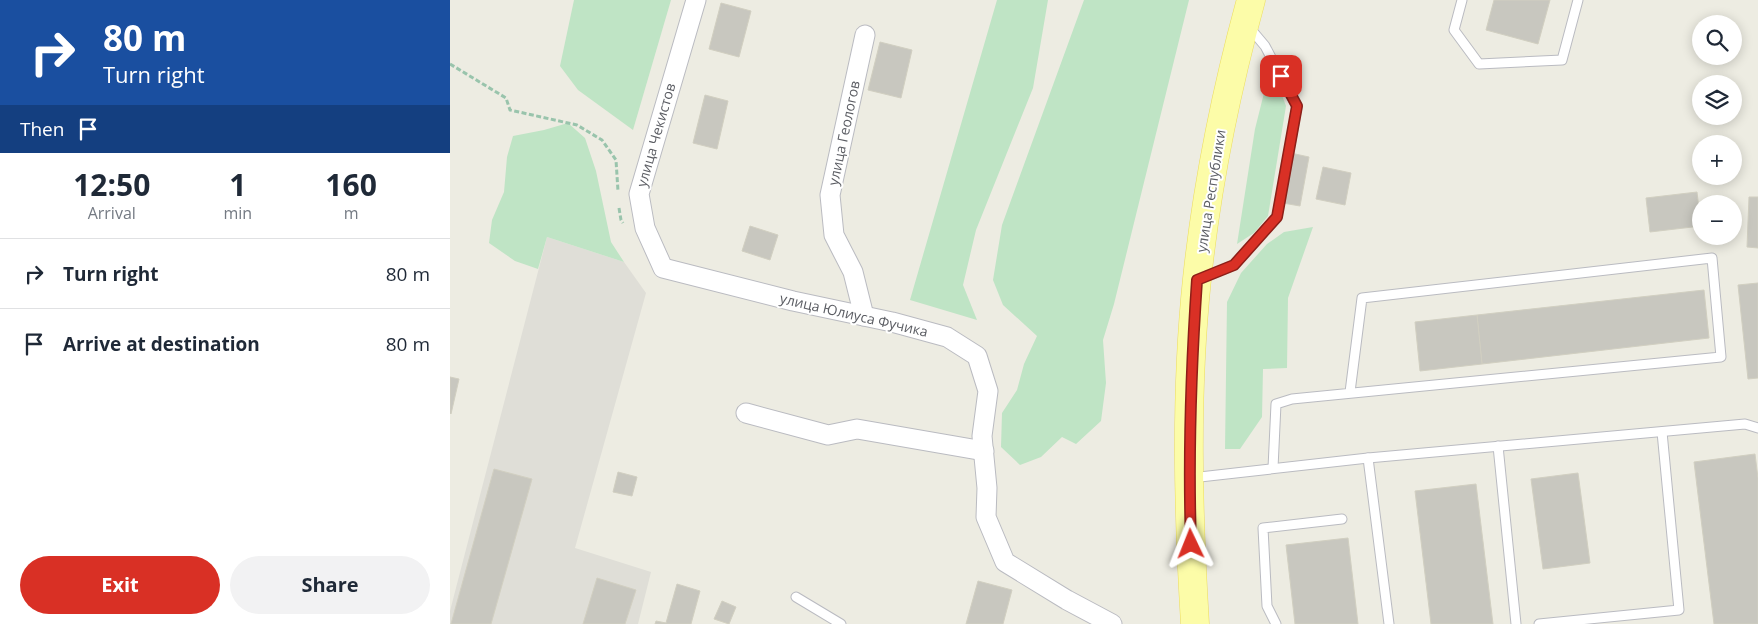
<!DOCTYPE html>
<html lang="en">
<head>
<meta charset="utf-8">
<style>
	:root { --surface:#fff; --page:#f2f2f3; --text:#1f2937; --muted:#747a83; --line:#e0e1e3; --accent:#d93025 }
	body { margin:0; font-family:"Open Sans",sans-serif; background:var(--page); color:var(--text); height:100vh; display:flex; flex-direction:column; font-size:19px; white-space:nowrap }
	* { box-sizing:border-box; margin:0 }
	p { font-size:16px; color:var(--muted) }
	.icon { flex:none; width:28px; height:28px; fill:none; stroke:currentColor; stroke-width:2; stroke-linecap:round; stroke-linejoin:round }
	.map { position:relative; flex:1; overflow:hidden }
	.panel { display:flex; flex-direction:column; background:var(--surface); width:450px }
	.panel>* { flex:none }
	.guide { background:#1a4fa0; color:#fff; overflow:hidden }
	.controls { position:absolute; left:1242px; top:15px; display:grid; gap:10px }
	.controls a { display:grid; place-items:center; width:50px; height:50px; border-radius:50%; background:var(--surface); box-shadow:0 2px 12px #0003; font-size:25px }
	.pin { position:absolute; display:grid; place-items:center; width:42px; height:42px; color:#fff; margin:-21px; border-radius:10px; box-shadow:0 2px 8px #0006 }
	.me { position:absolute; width:55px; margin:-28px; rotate:358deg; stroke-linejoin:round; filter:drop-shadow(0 0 4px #0008) }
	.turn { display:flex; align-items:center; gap:18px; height:105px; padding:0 20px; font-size:22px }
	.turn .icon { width:65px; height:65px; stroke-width:2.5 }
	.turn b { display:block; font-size:35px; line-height:42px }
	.then { display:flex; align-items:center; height:48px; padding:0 20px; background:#0003; gap:10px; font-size:19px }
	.eta { display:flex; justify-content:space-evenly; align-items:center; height:85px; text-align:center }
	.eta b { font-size:30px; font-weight:700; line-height:35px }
	.action { display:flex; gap:10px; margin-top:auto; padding:10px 20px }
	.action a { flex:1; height:58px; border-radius:30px; background:var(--accent); color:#fff; font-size:20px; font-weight:700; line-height:58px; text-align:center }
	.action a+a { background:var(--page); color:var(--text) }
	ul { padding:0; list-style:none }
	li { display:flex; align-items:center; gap:15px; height:70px; padding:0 20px; border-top:1px solid var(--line) }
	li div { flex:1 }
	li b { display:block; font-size:19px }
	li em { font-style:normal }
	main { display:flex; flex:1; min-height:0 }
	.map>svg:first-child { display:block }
</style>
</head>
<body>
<main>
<section class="panel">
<div class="guide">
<div class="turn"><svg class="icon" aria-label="right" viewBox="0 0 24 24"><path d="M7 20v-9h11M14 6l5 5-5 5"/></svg><div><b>80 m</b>Turn right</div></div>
<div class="then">Then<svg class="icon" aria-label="arrive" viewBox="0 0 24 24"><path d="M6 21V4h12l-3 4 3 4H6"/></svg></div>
</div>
<div class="eta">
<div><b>12:50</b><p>Arrival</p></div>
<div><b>1</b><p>min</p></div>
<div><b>160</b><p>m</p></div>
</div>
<ul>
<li><svg class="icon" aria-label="right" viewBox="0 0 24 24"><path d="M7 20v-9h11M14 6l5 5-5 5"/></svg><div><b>Turn right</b></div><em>80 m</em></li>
<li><svg class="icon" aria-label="arrive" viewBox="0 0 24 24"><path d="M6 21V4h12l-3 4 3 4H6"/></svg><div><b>Arrive at destination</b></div><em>80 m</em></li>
</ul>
<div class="action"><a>Exit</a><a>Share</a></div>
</section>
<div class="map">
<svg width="1308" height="624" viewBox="0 0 1308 624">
	<rect width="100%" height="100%" fill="#edece2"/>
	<polygon fill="#dfded7" points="97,237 174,262 196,293 125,548 201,572 188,624 0,624 0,611"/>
	<g fill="#bfe4c5">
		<polygon points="124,0 221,0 183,130 128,90 110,66"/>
		<polygon points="547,0 598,0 583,88 526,230 513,285 527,320 460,300"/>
		<polygon points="634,0 739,0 664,304 653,340 656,383 651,421 626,444 612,437 591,457 570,465 551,447 552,413 567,390 574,364 587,336 553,305 543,280 552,225"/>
		<polygon points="819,73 828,85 836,106 818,216 804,233 787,244 805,129"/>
		<polygon points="118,123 135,138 146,171 161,242 174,262 97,237 88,269 65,261 39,243 42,220 54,192 57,157 63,136 94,130"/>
		<polygon points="863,227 838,298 837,368 813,369 812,417 790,449 775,449 777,302 791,273 817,244 834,232"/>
	</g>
	<g fill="#c8c7bf" stroke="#d1cfc1">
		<polygon points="1044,0 1100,0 1088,44 1036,30"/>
		<polygon points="271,3 301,11 289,57 259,49"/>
		<polygon points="430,42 462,50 451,98 418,90"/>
		<polygon points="255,95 278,101 267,149 243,143"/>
		<polygon points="836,152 859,157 850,206 827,202"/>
		<polygon points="873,167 901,173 895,205 866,199"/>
		<polygon points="1247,192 1251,226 1200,232 1196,198"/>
		<polygon points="1299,197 1308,197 1308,248 1297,247"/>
		<polygon points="300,226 328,235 320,260 292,251"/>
		<polygon points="1308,283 1308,378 1298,379 1288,285"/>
		<polygon points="1254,290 1259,338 1032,364 1027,315"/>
		<polygon points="1027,315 1032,364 970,371 965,322"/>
		<polygon points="0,377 9,379 1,414 0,413"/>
		<polygon points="1305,454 1308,478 1308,624 1264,624 1244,462"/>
		<polygon points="44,469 82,479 41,624 1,624"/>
		<polygon points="168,472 187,477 182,496 163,492"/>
		<polygon points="1128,473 1140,563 1093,569 1081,479"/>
		<polygon points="1026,484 1043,624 981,624 965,491"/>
		<polygon points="898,538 908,624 845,624 836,545"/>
		<polygon points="147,578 186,590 175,624 133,624"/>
		<polygon points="528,581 562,590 553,624 516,624"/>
		<polygon points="227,584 250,591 241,624 205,624 206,621 216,623"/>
		<polygon points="272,601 286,607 279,624 264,619"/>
	</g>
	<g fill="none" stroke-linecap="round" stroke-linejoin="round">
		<g stroke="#babbc1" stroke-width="11">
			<g id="lane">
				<polyline points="1012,0 1004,30 1029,64 1112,60 1128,0"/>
				<polyline points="752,278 784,265 827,217 847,107 815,46 799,27"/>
				<polyline points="1048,446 1066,624"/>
				<polyline points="918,458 939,624"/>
				<polyline points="823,468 826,404 842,399 1271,357 1262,258 912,298 900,392"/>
				<polyline points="741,478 918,458 1295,424 1308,428"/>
				<polyline points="346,597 391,624"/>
				<polyline points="826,624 817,606 813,528 892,519"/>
				<polyline points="1089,624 1229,610 1212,432"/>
			</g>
		</g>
		<g stroke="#babbc1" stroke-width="21">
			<g id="street">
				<polyline points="246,0 189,194 195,228 213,268 343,301 442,322 497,337 527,356 538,391 532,436 537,488 536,517 555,562 617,600 662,624"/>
				<polyline points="414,316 403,272 384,235 380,195 415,35"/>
				<polyline points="296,413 378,435 407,429 534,451"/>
			</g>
		</g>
		<g stroke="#ecdc5c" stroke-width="29">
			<path id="primary" d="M745,624C738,510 735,393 747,279C757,185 776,91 801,0"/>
		</g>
		<g stroke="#99c4ac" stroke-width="3" stroke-dasharray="5 2.5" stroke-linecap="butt">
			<polyline points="0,64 56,98 60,110 127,125 152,140 166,160 168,191"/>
			<polyline points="169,208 171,220 173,223"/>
		</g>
		<use href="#lane" stroke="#fff" stroke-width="9"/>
		<use href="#street" stroke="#fff" stroke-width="19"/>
		<use href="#primary" stroke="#fcfca8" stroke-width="28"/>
	</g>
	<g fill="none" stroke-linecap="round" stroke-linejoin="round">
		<g stroke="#8d1f18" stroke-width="12">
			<path id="route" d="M741,544C738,456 741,368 747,280L784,265L827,217L847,106L831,76"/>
		</g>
		<use href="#route" stroke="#d93025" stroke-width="9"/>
	</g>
	<g text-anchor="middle" stroke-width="4" stroke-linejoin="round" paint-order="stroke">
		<g font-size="14" fill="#5b5d63" stroke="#fff">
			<text transform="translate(394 133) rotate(-78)" y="5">улица Геологов</text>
			<text transform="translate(206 135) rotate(-74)" y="5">улица Чекистов</text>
			<text transform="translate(761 191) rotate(-81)" y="5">улица Республики</text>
			<text transform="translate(404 315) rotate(13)" y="5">улица Юлиуса Фучика</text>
		</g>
	</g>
</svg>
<div class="controls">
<a><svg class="icon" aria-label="search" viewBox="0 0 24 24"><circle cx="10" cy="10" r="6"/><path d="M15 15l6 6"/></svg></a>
<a><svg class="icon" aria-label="layers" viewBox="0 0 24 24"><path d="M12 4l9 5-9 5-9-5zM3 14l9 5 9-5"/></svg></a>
<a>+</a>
<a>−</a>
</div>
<div class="pin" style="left:831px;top:76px;background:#d93025"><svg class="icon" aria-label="arrive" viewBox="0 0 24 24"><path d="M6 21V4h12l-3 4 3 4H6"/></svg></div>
<svg class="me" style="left:741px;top:544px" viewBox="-20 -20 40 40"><path d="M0-17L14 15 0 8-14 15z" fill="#d93025" stroke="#fff" stroke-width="4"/></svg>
</div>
</main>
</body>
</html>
